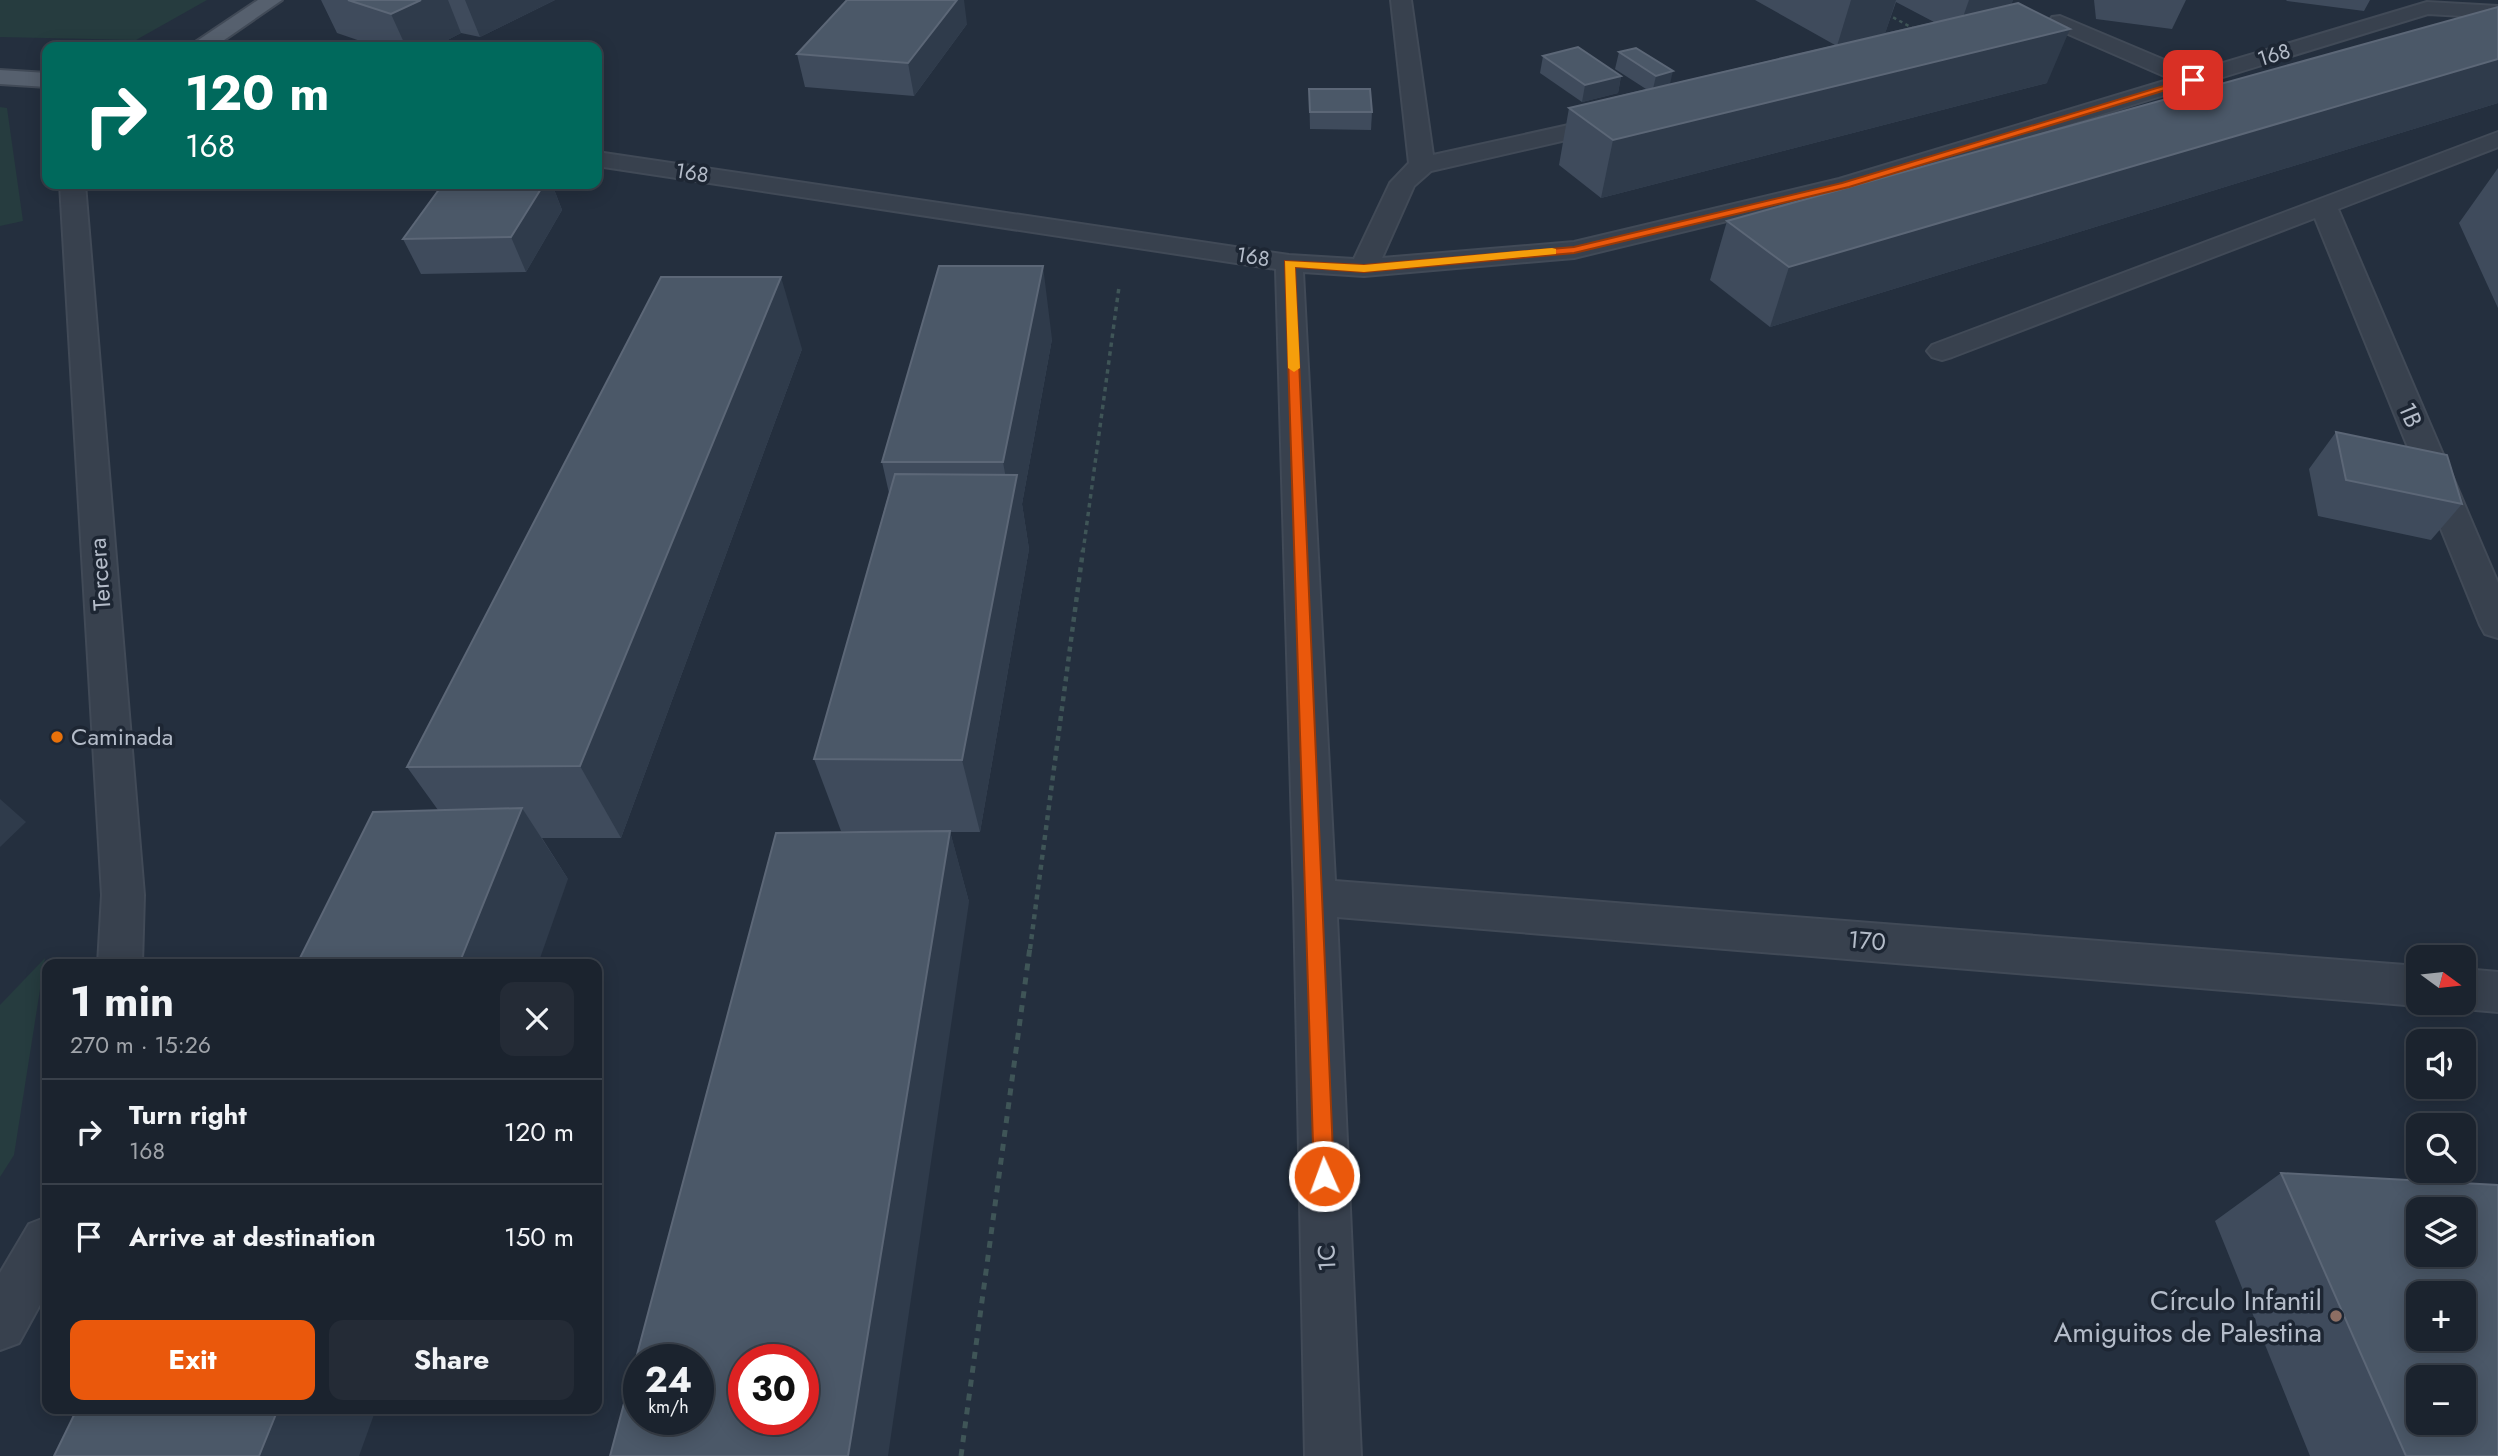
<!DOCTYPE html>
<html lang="en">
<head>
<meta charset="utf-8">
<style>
	:root { --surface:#1b232e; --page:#242b36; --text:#f1f3f6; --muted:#a0a4aa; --line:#39404a; --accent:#ea580c }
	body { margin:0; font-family:Jost,sans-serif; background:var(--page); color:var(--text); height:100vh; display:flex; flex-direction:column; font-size:26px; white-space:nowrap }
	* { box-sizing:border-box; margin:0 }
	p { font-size:23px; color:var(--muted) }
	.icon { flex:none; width:38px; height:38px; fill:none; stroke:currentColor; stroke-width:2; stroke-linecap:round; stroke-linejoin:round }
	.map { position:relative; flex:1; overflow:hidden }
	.drawer { position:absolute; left:42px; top:959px; width:560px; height:455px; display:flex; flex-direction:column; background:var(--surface); border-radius:14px; box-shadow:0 4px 18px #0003,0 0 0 2px var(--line) }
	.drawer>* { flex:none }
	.top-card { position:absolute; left:42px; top:42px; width:560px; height:147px; border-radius:14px; box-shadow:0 4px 18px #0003,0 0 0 2px var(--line); background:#00695c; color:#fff; overflow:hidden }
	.needle { width:46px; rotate:105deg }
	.fabs { position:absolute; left:2406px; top:945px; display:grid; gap:14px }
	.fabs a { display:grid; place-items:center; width:70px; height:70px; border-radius:14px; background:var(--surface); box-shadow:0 4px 18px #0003,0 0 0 2px var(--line); font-size:35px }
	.speed { position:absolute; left:623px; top:1344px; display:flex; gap:14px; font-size:35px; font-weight:700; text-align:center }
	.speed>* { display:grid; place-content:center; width:91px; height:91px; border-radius:50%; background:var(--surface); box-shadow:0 4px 18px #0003,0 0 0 2px var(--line); line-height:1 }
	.speed small { font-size:18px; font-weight:400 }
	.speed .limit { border:10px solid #d22; background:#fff; color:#111 }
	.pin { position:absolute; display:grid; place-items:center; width:60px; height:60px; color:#fff; margin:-30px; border-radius:14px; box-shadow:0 4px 10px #0006 }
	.me { position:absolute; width:77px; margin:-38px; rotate:358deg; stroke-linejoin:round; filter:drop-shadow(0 0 5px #0008) }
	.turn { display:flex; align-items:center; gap:24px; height:147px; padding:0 28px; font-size:32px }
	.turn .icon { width:91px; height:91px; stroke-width:2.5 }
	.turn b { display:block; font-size:49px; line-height:60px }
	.round { display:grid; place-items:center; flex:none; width:74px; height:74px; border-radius:14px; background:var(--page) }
	.headline { display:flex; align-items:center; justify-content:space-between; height:119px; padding:0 28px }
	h1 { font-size:42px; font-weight:700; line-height:52px }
	.cta { display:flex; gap:14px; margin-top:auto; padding:14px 28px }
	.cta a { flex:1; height:80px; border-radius:14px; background:var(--accent); color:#fff; font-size:28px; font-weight:700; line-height:80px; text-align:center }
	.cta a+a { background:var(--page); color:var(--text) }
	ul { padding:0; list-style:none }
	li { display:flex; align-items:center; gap:21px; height:105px; padding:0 28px; border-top:2px solid var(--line) }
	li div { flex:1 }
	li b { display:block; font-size:26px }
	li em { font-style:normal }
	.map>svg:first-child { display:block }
</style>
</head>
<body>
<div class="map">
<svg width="2498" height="1456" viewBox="0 0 2498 1456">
	<rect width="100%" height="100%" fill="#242f3e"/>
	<g fill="#263c3f">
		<polygon points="0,0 207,0 136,40 0,37"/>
		<polygon points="0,107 7,108 23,221 0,226"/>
		<polygon points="45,958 14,1155 0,1177 0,1005"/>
	</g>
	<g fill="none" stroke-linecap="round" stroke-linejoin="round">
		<g stroke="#414a57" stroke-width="4">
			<g id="minor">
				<polygon points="1391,0 1411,0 1433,155 1614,115 1622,117 1626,122 1622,127 1614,129 1431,171 1414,186 1382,258 1574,242 1839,179 2171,79 2052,27 2049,22 2052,17 2060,16 2193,72 2427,2 2498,6 2498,18 2428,14 1855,190 1574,258 1364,276 1303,272 1335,881 2418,966 2418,1003 2426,1003 2418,1006 1337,917 1361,1456 1305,1456 1294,897 1276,269 597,166 597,152 1289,255 1354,259 1390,183 1409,163"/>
				<polygon points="2498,132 2498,147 2338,209 2498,583 2498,638 2485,634 2480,625 2315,218 1952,357 1942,360 1932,357 1927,351 1932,345"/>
				<polygon points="60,184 85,184 144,895 142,964 98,964 102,895"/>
				<polygon points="2464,969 2498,972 2498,1012 2464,1009 2448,1003 2464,1003"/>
				<polygon points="47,1217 47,1292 19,1343 0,1350 0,1273 29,1224"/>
			</g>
		</g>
		<g stroke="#414a57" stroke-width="4">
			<g id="major">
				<polygon points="258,0 282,0 214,47 188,47"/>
				<polygon points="0,70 47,73 47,87 0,84"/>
			</g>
		</g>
		<polyline stroke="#3f5557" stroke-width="2.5" stroke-dasharray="3.5 3.5" stroke-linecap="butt" points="1887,14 1916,30"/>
		<polyline stroke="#3f5557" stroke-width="3.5" stroke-dasharray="4.5 4.5" stroke-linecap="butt" points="1083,552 1119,287"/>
		<polyline stroke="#3f5557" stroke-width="4.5" stroke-dasharray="5 5" stroke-linecap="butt" points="1030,949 1083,550"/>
		<polyline stroke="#3f5557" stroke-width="5" stroke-dasharray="7 7" stroke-linecap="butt" points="961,1456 1030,947"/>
		<use href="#minor" fill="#38414e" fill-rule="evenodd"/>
		<use href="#major" fill="#56606e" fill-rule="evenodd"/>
	</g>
	<g fill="#3f4b5c" fill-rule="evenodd">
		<polygon points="321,0 555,0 480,37 461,33 434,47 378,47 337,33"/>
		<path d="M1755,0H2013L2011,4L2047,83L1601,198L1559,165L1569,108L1646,89L1615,69L1619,52L1670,84L1835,45ZM1896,2L1934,22L1885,33Z"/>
		<polygon points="2094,0 2186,0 2172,29 2096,19"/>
		<polygon points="2286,0 2370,0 2364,11 2287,1"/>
		<polygon points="2498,7 2498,103 1770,327 1710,280 1727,221"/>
		<polygon points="967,24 914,96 805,87 797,54"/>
		<polygon points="1543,56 1621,76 1618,93 1582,102 1540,73"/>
		<polygon points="1309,89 1372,112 1371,130 1310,129"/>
		<polygon points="2498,168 2498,308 2459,223"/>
		<polygon points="443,184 552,184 562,210 526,272 421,274 403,239"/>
		<polygon points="1052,339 1022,504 1029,549 980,832 950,832 969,902 918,832 841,831 814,759 889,493 882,462"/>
		<polygon points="802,349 621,838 542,838 568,879 438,810 407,767"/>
		<polygon points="2336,432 2462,504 2431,540 2318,516 2309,469"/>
		<polygon points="2281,1173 2498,1456 2310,1456 2215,1221"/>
	</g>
	<g fill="#2f3b4b">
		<polygon points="421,0 448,0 461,33 434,47 406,47 391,14"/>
		<polygon points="465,0 555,0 480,37"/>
		<polygon points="957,0 964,0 967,24 914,96 908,63"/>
		<polygon points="1851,0 1896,0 1885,34 1837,46"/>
		<polygon points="1969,0 2013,0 2004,22 1957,34"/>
		<polygon points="2070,29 2047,83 1601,198 1613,140"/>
		<polygon points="2498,59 2498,103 1770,327 1789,267"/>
		<polygon points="1673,71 1669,88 1652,93 1656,76"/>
		<polygon points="1621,76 1618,93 1582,102 1585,85"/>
		<polygon points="544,184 552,184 562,210 526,272 511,237"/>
		<polygon points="1043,266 1052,339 1022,504 1029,549 980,832 962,760 1011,507 1003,462"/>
		<polygon points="781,277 802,349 621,838 580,766"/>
		<polygon points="0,799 26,822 0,847"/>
		<polygon points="522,808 568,879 538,964 459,964"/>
		<polygon points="950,831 969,902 888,1456 848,1456"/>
		<polygon points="278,1409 376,1409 359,1456 259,1456"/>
	</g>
	<g fill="#4b5868" stroke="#5c6777" stroke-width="2" fill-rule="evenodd">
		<polygon points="348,0 421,0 391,14"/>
		<polygon points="847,0 957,0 908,63 797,54"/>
		<polygon points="2018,3 2070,29 1613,140 1569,108"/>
		<polygon points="2498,7 2498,59 1789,267 1727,221"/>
		<polygon points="1578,47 1621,76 1585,85 1543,56"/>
		<polygon points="1636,48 1673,71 1656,76 1619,52"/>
		<polygon points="1309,89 1370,89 1372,112 1310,112"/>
		<polygon points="443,184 544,184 511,237 403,239"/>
		<polygon points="939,266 1043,266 1003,462 882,462"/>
		<polygon points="661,277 781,277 580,766 407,767"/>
		<polygon points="2336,432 2447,455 2462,504 2346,480"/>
		<polygon points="895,474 1017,475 962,760 814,759"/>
		<polygon points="522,808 459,964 297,964 373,812"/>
		<path d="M950,831L848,1456H610L776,833ZM639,1360H698V1419H639ZM744,1360H803V1419H744Z"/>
		<path d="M2281,1173L2498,1185V1456H2406ZM2418,1209H2464V1255H2418ZM2418,1293H2464V1339H2418ZM2418,1377H2464V1423H2418Z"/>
		<polygon points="77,1409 278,1409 259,1456 54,1456"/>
	</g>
	<polygon fill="#ea580c" stroke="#983908" stroke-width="2" points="2190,78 2198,80 1849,187 1574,253 1364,272 1295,267 1334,1176 1331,1183 1324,1186 1317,1183 1314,1176 1285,261 1364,265 1574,247 1842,183"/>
	<polygon fill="#f59e0b" points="1552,248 1556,249 1556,254 1364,272 1295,267 1300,368 1294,372 1288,368 1285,261 1364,265"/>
	<circle fill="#e8710a" stroke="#1d2633" stroke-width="2.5" cx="57" cy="737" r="7"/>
	<circle fill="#8d6e63" stroke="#1d2633" stroke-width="2.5" cx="2336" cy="1316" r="7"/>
	<g text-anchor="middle" stroke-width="7" stroke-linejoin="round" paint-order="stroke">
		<g font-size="21" fill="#b4bcc9" stroke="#1d2633">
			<text transform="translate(2274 55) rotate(-17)" y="7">168</text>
			<text transform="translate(692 173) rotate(9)" y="7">168</text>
			<text transform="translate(1253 257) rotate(9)" y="7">168</text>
		</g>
		<g font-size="24" fill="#b4bcc9" stroke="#1d2633">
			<text transform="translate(2410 415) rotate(67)" y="8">1B</text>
			<text transform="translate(100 574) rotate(-94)" y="8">Tercera</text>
			<text transform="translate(1867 941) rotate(5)" y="8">170</text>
			<text transform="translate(1327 1258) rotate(-92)" y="8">1C</text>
		</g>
		<g font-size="24" fill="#b4bcc9" stroke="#1d2633" text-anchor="start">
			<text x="71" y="745">Caminada</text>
		</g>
		<g font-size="28" fill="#b4bcc9" stroke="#1d2633" text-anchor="end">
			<text x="2322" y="1310">Círculo Infantil<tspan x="2322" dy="32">Amiguitos de Palestina</tspan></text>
		</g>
	</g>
</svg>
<div class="fabs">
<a><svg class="needle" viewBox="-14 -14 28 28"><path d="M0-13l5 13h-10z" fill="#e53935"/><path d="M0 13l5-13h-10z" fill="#a0a4aa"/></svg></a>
<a><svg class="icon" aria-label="sound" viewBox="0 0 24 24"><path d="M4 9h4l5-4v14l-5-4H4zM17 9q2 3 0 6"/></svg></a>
<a><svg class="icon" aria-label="search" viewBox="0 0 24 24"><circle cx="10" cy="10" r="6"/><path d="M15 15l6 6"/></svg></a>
<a><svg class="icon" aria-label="layers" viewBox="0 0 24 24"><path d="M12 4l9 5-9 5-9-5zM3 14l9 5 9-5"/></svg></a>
<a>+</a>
<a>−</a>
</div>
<div class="speed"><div>24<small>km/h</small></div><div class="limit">30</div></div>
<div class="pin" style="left:2193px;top:80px;background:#d93025"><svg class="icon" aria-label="arrive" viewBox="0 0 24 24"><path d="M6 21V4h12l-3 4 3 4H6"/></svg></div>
<svg class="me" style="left:1324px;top:1176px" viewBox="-20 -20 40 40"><circle r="17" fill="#ea580c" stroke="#fff" stroke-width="3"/><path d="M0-11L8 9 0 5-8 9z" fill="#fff"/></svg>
<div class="top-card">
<div class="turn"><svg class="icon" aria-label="right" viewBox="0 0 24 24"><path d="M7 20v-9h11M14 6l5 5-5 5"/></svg><div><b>120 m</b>168</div></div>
</div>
<section class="drawer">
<div class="headline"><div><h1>1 min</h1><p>270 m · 15:26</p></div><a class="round"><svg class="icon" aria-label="close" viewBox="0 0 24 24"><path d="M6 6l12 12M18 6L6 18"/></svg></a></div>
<ul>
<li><svg class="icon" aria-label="right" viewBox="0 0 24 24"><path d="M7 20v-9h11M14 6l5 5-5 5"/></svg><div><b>Turn right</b><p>168</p></div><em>120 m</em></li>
<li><svg class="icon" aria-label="arrive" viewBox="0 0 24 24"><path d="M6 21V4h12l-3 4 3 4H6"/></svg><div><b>Arrive at destination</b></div><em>150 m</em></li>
</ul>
<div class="cta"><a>Exit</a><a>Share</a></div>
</section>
</div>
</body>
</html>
